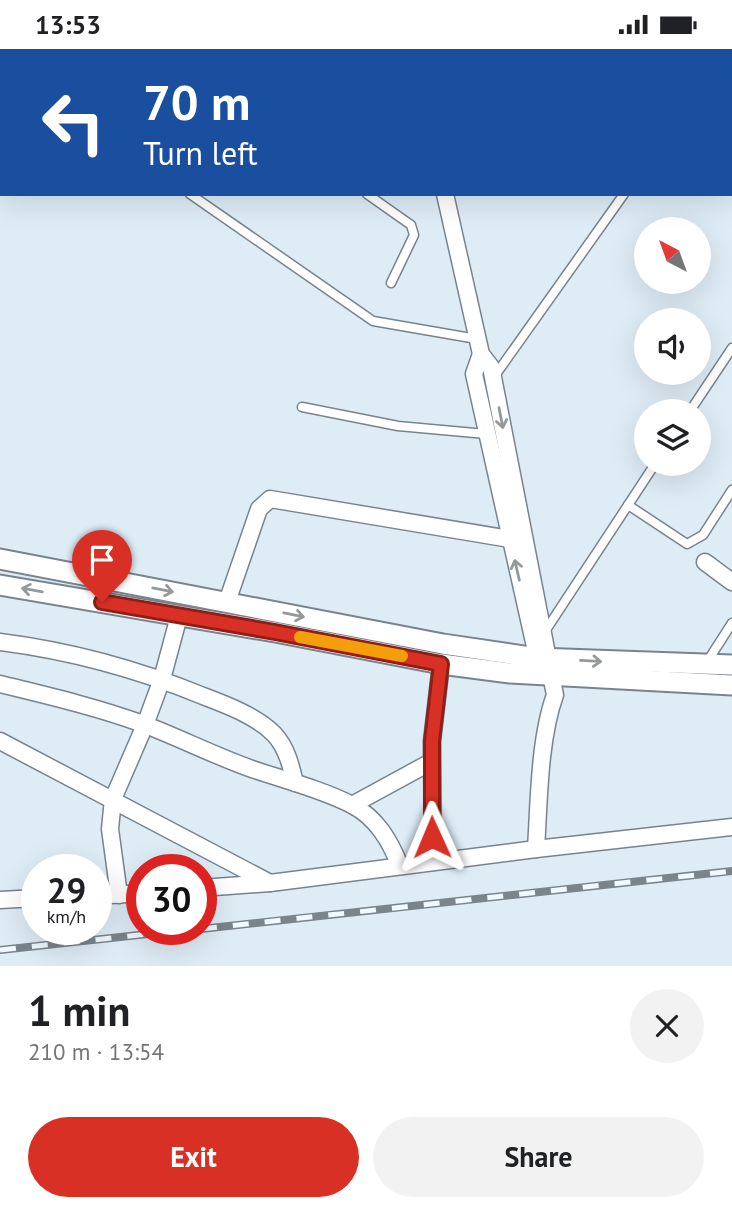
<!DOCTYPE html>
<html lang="en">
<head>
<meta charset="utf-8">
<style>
	:root { --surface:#fff; --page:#f2f2f2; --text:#202124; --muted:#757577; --accent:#d93025 }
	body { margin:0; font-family:"PT Sans",sans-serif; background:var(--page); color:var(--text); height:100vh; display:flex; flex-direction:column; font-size:26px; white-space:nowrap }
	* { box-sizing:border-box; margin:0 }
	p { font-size:23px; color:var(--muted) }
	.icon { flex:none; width:38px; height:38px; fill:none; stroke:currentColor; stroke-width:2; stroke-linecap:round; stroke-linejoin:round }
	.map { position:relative; height:917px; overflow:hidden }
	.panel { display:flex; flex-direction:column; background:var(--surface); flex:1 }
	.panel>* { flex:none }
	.guide { position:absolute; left:0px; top:0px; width:733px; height:147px; box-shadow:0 7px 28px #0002; background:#1a4fa0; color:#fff; overflow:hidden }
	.needle { width:46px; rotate:319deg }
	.fabs { position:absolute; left:634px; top:168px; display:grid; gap:14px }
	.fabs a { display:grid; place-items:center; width:77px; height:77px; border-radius:50%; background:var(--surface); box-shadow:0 7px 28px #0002; font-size:35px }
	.speed { position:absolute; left:21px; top:805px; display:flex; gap:14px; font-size:35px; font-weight:700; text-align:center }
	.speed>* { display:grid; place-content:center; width:91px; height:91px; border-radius:50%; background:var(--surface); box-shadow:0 7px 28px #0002; line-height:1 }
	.speed small { font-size:18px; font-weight:400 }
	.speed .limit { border:10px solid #d22; background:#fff; color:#111 }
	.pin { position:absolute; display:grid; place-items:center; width:60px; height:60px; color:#fff; margin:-72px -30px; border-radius:50% 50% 50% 0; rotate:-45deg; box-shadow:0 0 7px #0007 }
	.pin .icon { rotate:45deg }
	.me { position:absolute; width:77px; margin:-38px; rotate:359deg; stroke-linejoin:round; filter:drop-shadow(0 0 5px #0008) }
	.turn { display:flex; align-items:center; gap:24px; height:147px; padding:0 28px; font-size:32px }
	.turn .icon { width:91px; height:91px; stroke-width:2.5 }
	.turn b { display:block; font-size:49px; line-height:60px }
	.round { display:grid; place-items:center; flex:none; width:74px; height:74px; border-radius:37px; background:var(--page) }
	.headline { display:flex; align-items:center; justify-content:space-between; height:119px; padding:0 28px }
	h1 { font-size:42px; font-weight:600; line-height:52px }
	.cta { display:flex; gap:14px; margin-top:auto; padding:14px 28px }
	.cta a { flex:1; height:80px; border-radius:42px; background:var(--accent); color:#fff; font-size:28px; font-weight:600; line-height:80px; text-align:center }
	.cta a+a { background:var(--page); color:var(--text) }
	.status { display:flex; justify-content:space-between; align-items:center; height:49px; padding:0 35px; background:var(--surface); direction:ltr }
	.status svg { height:19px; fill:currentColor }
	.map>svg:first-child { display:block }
</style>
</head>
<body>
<div class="status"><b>13:53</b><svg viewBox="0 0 49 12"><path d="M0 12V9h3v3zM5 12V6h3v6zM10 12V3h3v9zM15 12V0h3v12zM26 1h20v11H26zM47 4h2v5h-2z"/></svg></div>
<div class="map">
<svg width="732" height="917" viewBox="0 0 732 917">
	<rect width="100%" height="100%" fill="#deecf6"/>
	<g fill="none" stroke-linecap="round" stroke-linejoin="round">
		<g stroke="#77848d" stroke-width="11">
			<g id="service">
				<polyline points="190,145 373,272 477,290"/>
				<polyline points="367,145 411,176 414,186 391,234"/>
				<polyline points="494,328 624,145"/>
				<polyline points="302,358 398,377 486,385"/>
				<polyline points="690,362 732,299"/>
				<polyline points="628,456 687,495 703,486 732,441"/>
				<polyline points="544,584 655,415"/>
				<polyline points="707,613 732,574"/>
			</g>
		</g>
		<g stroke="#77848d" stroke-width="19">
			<g id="minor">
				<polyline points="278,0 281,2"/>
				<polyline points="413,0 413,2"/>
				<path d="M445,145L481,305L491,318L555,646C539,690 539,753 536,800"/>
				<polyline points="481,305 474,325 540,620"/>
				<polyline points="705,513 732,533"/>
				<polyline points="227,553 259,460 270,450 510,490"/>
				<path d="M0,593C71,602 137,620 203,647C227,656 256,667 274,685C287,699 291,717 295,734"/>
				<path d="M0,635C49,647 96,658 143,675C180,689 215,707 252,720C284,731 321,740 352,756C377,769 390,792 400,817"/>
				<polyline points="0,692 270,834"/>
				<polyline points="352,756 431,713"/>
				<polyline points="433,813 432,692 441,615"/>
				<polyline points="201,839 270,834 536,800 732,778"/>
				<polyline points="119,846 110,780 113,750 145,676 162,630 179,567"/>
				<polyline points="96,847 142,844"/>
				<polyline points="0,851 37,849"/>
			</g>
		</g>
		<g stroke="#77848d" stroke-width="23">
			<g id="tertiary">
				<polyline points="0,510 443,595 537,609 732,616"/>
				<polyline points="0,536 275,583 441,615 510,624 732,636"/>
			</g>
		</g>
		<use href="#service" stroke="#fff" stroke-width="8"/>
		<use href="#minor" stroke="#fff" stroke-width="16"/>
		<use href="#tertiary" stroke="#fff" stroke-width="19"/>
		<g stroke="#7a848b" stroke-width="8">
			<g id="rail">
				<polyline points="201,880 732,822"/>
				<polyline points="0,901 194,880"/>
			</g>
		</g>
		<use href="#rail" stroke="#f0f9ff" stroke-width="5" stroke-dasharray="16" stroke-linecap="butt"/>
	</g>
	<defs><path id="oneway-shaft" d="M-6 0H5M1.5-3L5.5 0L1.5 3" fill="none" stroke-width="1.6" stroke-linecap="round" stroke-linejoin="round" transform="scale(1.75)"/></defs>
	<g stroke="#96999a">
		<use href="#oneway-shaft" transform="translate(501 369) rotate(79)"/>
		<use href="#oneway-shaft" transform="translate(517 521) rotate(-103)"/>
		<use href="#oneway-shaft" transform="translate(32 541) rotate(-170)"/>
		<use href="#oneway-shaft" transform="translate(163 541) rotate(11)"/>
		<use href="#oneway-shaft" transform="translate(294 566) rotate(11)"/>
		<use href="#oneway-shaft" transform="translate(591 612) rotate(3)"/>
	</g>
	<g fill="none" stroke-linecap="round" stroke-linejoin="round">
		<g stroke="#8d1f18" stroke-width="18">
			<polyline id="route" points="102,553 275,583 441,615 432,692 432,788"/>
		</g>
		<use href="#route" stroke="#d93025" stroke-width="12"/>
		<polyline stroke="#f59e0b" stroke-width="12" points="300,588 402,607"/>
	</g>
</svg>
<div class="fabs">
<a><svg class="needle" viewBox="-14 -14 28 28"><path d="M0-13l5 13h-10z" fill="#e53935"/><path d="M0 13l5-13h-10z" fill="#757577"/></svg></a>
<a><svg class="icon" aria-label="sound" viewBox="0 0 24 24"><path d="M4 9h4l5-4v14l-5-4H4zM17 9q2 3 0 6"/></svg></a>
<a><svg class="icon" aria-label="layers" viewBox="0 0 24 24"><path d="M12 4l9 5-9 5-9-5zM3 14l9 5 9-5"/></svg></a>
</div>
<div class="speed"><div>29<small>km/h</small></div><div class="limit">30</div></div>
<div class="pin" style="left:102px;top:553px;background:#d93025"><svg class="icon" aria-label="arrive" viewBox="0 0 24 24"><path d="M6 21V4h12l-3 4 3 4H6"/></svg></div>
<svg class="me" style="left:432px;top:788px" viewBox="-20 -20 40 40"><path d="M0-17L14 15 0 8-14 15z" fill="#d93025" stroke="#fff" stroke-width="4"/></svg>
<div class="guide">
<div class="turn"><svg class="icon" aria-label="left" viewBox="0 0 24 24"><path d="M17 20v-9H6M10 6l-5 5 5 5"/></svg><div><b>70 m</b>Turn left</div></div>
</div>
</div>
<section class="panel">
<div class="headline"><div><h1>1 min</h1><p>210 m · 13:54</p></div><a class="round"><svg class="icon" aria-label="close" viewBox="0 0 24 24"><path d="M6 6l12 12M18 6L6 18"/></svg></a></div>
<div class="cta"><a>Exit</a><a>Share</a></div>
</section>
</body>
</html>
